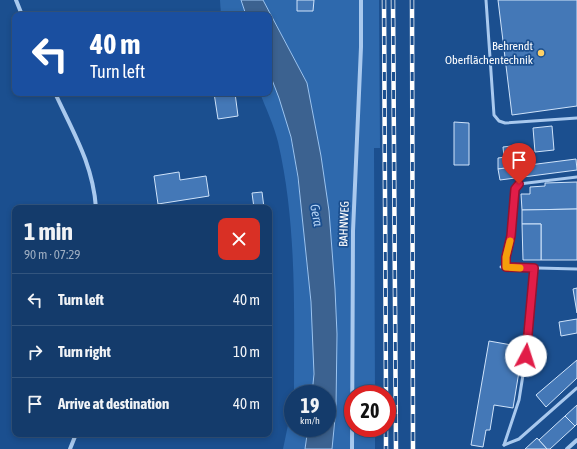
<!DOCTYPE html>
<html lang="en">
<head>
<meta charset="utf-8">
<style>
	:root { --surface:#143b6b; --page:#214673; --text:#f1f3f6; --muted:#9dadc1; --line:#33557e }
	body { margin:0; font-family:"Asap Condensed",sans-serif; background:var(--page); color:var(--text); height:100vh; display:flex; flex-direction:column; font-size:15px; white-space:nowrap }
	* { box-sizing:border-box; margin:0 }
	p { font-size:13px; color:var(--muted) }
	.icon { flex:none; width:22px; height:22px; fill:none; stroke:currentColor; stroke-width:2; stroke-linecap:round; stroke-linejoin:round }
	.map { position:relative; flex:1; overflow:hidden }
	.panel { position:absolute; left:12px; top:205px; width:260px; height:232px; display:flex; flex-direction:column; background:var(--surface); border-radius:8px; box-shadow:0 2px 6px #0003,0 0 0 1px var(--line) }
	.panel>* { flex:none }
	.top-card { position:absolute; left:12px; top:12px; width:260px; height:84px; border-radius:8px; box-shadow:0 2px 6px #0003,0 0 0 1px var(--line); background:#1a4fa0; color:#fff; overflow:hidden }
	.speed { position:absolute; left:284px; top:385px; display:flex; gap:8px; font-size:20px; font-weight:700; text-align:center }
	.speed>* { display:grid; place-content:center; width:52px; height:52px; border-radius:50%; background:var(--surface); box-shadow:0 2px 6px #0003,0 0 0 1px var(--line); line-height:1 }
	.speed small { font-size:10px; font-weight:400 }
	.speed .limit { border:6px solid #d22; background:#fff; color:#111 }
	.pin { position:absolute; display:grid; place-items:center; width:34px; height:34px; color:#fff; margin:-41px -17px; border-radius:50% 50% 50% 0; rotate:-45deg; box-shadow:0 0 4px #0007 }
	.pin .icon { rotate:45deg }
	.me { position:absolute; width:44px; margin:-22px; rotate:5deg; stroke-linejoin:round; filter:drop-shadow(0 0 3px #0008) }
	.turn { display:flex; align-items:center; gap:14px; height:84px; padding:0 12px; font-size:18px }
	.turn .icon { width:52px; height:52px; stroke-width:2.5 }
	.turn b { display:block; font-size:28px; line-height:34px }
	.round { display:grid; place-items:center; flex:none; width:42px; height:42px; border-radius:8px; background:var(--page) }
	.overview { display:flex; align-items:center; justify-content:space-between; height:68px; padding:0 12px }
	h1 { font-size:24px; font-weight:700; line-height:30px }
	ul { padding:0; list-style:none }
	li { display:flex; align-items:center; gap:12px; height:52px; padding:0 12px; border-top:1px solid var(--line) }
	li div { flex:1 }
	li b { display:block; font-size:15px }
	li em { font-style:normal }
	.map>svg:first-child { display:block }
</style>
</head>
<body>
<div class="map">
<svg width="577" height="449" viewBox="0 0 577 449">
	<rect width="100%" height="100%" fill="#1b4f8f"/>
	<g fill="#2e69ad">
		<polygon points="220,0 241,0 246,15 221,15"/>
		<polygon points="263,0 379,0 380,148 374,148 375,394 353,394 353,428 375,428 375,449 332,449 336,408 337,334 335,289 329,211 321,156 307,83"/>
		<path d="M269,72C278,94 287,116 291,139C299,178 302,218 306,257C311,302 317,349 312,394H294C294,310 297,224 278,142C274,125 266,109 260,93H269Z"/>
		<polygon points="293,401 293,428 308,428 305,449 283,449"/>
	</g>
	<polygon fill="#3c6290" stroke="#9cc4f0" points="241,0 263,0 307,83 321,156 329,211 335,289 337,334 336,408 332,449 305,449 308,428 327,428 327,394 312,394 314,374 311,302 298,177 291,137 279,98 269,72 269,15 246,15"/>
	<g fill="#4478b7" stroke="#cfe3fa">
		<polygon points="297,0 314,0 313,11 297,11"/>
		<polygon points="498,0 577,0 577,106 512,115"/>
		<polygon points="214,93 235,93 238,116 218,119"/>
		<polygon points="454,122 469,123 469,165 454,165"/>
		<polygon points="552,126 554,150 535,152 533,128"/>
		<polygon points="520,145 522,155 504,157 503,147"/>
		<polygon points="527,154 528,165 498,169 498,158"/>
		<polygon points="576,159 577,170 500,180 498,169"/>
		<polygon points="179,172 180,180 206,176 209,196 158,204 154,176"/>
		<polygon points="577,182 577,209 522,210 521,194 530,194 530,187 545,186 545,183"/>
		<polygon points="262,192 264,208 254,208 252,193"/>
		<polygon points="577,209 577,260 541,260 541,224 522,224 522,210"/>
		<polygon points="522,224 541,224 541,260 523,260"/>
		<polygon points="577,288 577,313 573,289"/>
		<polygon points="577,319 577,333 561,336 559,322"/>
		<polygon points="489,341 523,347 513,408 494,405 490,430 486,430 483,447 471,445"/>
		<polygon points="577,360 577,378 546,407 536,395"/>
		<polygon points="577,405 577,424 575,426 565,416"/>
		<polygon points="565,416 575,426 550,449 547,449 539,440"/>
		<polygon points="537,438 547,449 525,449"/>
	</g>
	<g fill="none" stroke-linecap="round" stroke-linejoin="round">
		<g stroke="#a9c9ee" stroke-width="3">
			<polyline points="486,0 494,115 499,121 505,123 577,118"/>
			<polyline points="501,267 577,269"/>
			<polyline points="506,267 505,257 511,236 515,189 519,184 577,177"/>
			<polyline points="504,445 519,400 526,356 534,268"/>
			<polyline points="504,445 519,439 577,388"/>
		</g>
		<g stroke="#a9c9ee" stroke-width="4">
			<polyline points="16,0 22,15"/>
			<path d="M55,93C73,132 93,164 96,208"/>
			<polyline points="70,449 76,434"/>
			<polyline points="352,449 353,231 361,47 361,0"/>
			<polyline points="567,449 577,440"/>
		</g>
		<g stroke="#fff" stroke-width="4.5">
			<g id="rail">
				<polyline points="384,0 386,394"/>
				<polyline points="393,0 396,449"/>
				<polyline points="412,0 413,449"/>
				<polyline points="386,428 386,449"/>
			</g>
		</g>
		<use href="#rail" stroke="#1b4f8f" stroke-width="3" stroke-dasharray="9" stroke-linecap="butt"/>
	</g>
	<g fill="none" stroke-linecap="round" stroke-linejoin="round">
		<g stroke="#92132f" stroke-width="10">
			<polyline id="route" points="519,184 515,189 511,236 506,257 506,267 534,268 526,356"/>
		</g>
		<use href="#route" stroke="#e11d48" stroke-width="7"/>
		<polyline stroke="#f59e0b" stroke-width="7" points="510,241 506,257 506,267 520,268"/>
	</g>
	<circle fill="#ffd166" stroke="#1b4f8f" stroke-width="1.5" cx="541" cy="53" r="4"/>
	<g text-anchor="middle" stroke-width="3.5" stroke-linejoin="round" paint-order="stroke">
		<g font-size="12" fill="#fff" stroke="#1b4f8f" text-anchor="end">
			<text x="533" y="50">Behrendt<tspan x="533" dy="14">Oberflächentechnik</tspan></text>
		</g>
		<g font-size="12" fill="#fff" stroke="#1b4f8f">
			<text transform="translate(344 224) rotate(-88)" y="4">BAHNWEG</text>
		</g>
		<g font-size="13" font-style="italic" fill="#b5d3f5" stroke="#1b4f8f">
			<text transform="translate(317 215) rotate(79)" y="5">Gera</text>
		</g>
	</g>
</svg>
<div class="speed"><div>19<small>km/h</small></div><div class="limit">20</div></div>
<div class="pin" style="left:519px;top:184px;background:#d93025"><svg class="icon" aria-label="arrive" viewBox="0 0 24 24"><path d="M6 21V4h12l-3 4 3 4H6"/></svg></div>
<svg class="me" style="left:526px;top:356px" viewBox="-20 -20 40 40"><circle r="19" fill="#fff"/><path d="M0-13L10 11 0 6-10 11z" fill="#e11d48"/></svg>
<div class="top-card">
<div class="turn"><svg class="icon" aria-label="left" viewBox="0 0 24 24"><path d="M17 20v-9H6M10 6l-5 5 5 5"/></svg><div><b>40 m</b>Turn left</div></div>
</div>
<section class="panel">
<div class="overview"><div><h1>1 min</h1><p>90 m · 07:29</p></div><a class="round" style="background:#d93025;color:#fff"><svg class="icon" aria-label="close" viewBox="0 0 24 24"><path d="M6 6l12 12M18 6L6 18"/></svg></a></div>
<ul>
<li><svg class="icon" aria-label="left" viewBox="0 0 24 24"><path d="M17 20v-9H6M10 6l-5 5 5 5"/></svg><div><b>Turn left</b></div><em>40 m</em></li>
<li><svg class="icon" aria-label="right" viewBox="0 0 24 24"><path d="M7 20v-9h11M14 6l5 5-5 5"/></svg><div><b>Turn right</b></div><em>10 m</em></li>
<li><svg class="icon" aria-label="arrive" viewBox="0 0 24 24"><path d="M6 21V4h12l-3 4 3 4H6"/></svg><div><b>Arrive at destination</b></div><em>40 m</em></li>
</ul>
</section>
</div>
</body>
</html>
